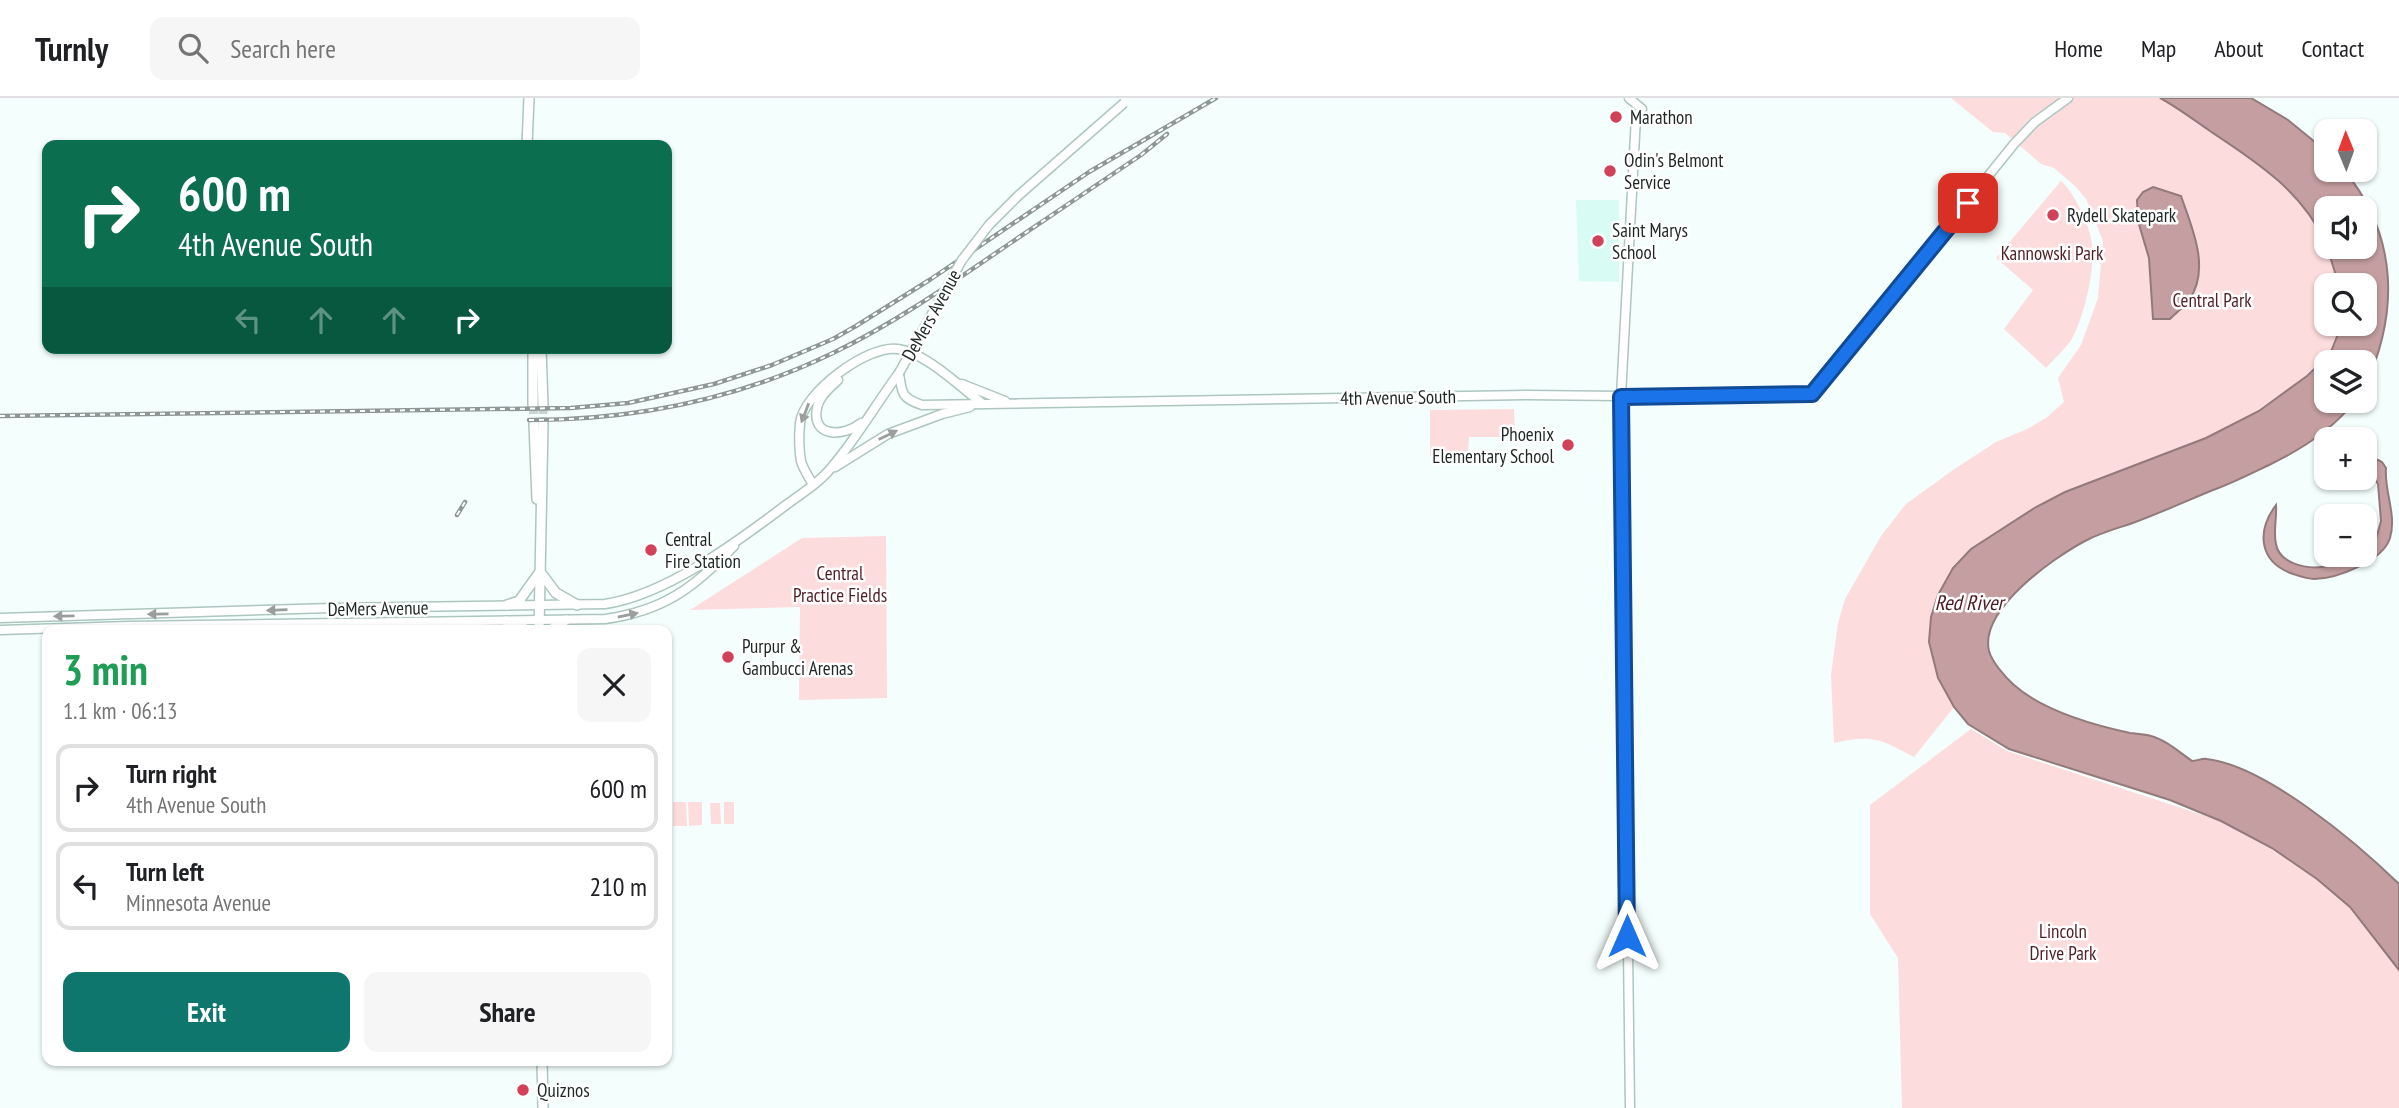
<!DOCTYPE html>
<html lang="en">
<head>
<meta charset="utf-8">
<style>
	:root { --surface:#fff; --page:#f6f6f6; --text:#202124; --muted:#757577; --line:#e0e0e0; --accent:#0f766e }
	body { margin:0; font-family:"PT Sans Narrow",sans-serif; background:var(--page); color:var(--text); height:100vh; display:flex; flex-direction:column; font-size:26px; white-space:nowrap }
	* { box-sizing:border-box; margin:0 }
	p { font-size:23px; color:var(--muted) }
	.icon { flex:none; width:38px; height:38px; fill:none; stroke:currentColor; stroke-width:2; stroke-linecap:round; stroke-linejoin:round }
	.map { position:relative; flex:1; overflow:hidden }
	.side { position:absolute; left:42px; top:527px; width:630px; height:441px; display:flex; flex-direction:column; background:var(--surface); border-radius:14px; box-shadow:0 2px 5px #0004 }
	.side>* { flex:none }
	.hud { position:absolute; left:42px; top:42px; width:630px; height:214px; border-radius:14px; box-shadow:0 2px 5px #0004; background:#0b6e4f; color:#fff; overflow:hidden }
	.needle { width:46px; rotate:359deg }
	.buttons { position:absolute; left:2314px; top:21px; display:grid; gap:14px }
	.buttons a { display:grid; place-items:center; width:63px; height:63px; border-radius:14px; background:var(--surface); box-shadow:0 2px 5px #0004; font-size:35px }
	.pin { position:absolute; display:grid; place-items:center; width:60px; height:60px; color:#fff; margin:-30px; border-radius:14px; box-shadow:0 4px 10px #0006 }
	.me { position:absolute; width:77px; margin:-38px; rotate:0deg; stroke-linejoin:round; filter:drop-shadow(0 0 5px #0008) }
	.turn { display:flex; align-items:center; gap:24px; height:147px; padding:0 21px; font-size:32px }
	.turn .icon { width:91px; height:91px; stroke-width:2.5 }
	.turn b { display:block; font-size:49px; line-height:60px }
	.lanes { display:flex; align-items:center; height:66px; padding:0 21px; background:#0003; justify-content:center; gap:35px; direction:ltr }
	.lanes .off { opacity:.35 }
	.round { display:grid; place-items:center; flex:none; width:74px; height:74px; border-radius:14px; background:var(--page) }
	.summary { display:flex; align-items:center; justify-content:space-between; height:119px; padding:0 21px }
	h1 { font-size:42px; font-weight:800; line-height:52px; color:#1e9e55 }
	.cta { display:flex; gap:14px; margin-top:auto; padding:14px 21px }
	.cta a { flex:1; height:80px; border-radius:14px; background:var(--accent); color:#fff; font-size:28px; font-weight:800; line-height:80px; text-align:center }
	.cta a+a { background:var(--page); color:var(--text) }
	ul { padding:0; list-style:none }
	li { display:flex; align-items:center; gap:21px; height:88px; margin:0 14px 10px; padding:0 7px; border:4px solid var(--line); border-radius:14px }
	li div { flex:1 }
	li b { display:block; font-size:26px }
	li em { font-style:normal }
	header { display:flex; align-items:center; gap:42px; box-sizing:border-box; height:98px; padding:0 35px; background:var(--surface); border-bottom:2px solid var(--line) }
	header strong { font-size:33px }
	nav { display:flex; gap:38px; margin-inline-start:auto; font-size:24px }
	.search { width:490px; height:63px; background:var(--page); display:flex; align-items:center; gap:18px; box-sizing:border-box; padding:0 24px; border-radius:14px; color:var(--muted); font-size:26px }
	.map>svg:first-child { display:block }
</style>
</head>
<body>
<header>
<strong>Turnly</strong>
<div class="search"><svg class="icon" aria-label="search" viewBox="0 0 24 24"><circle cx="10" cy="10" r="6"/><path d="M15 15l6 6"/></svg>Search here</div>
<nav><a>Home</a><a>Map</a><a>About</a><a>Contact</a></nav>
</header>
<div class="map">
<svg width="2399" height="1010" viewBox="0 0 2399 1010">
	<rect width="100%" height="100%" fill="#f4fefc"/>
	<polygon fill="#d8fbf3" points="1576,102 1619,102 1619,184 1579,183"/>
	<g fill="#fddcdd">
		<path d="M1951,0H2160L2164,2C2212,34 2289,76 2317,127C2328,146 2333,166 2339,187H2326V226H2342V227L2330,255L2307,278L2259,313L2206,340L2065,394L2036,409L1929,544L1938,580L1954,609L1914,659C1881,641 1872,636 1834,645L1831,577L1838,525L1845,501L1881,438L1906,406L1953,372L1996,344L2027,331L2046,320L2064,304L2058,280L2081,247L2098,200L2103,143L2086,101L2075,88L2054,70L2041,66L2005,35L1993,34Z"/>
		<path d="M2061,83C2074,94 2090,128 2092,146C2095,172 2085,213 2074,237C2068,249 2055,260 2046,270L2004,231L2033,192L1996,160Z"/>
		<polygon points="1514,311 1515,339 1469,339 1468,358 1430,358 1430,312"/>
		<polygon points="886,438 887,600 799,602 800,509 690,512 802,440"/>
		<polygon points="1971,631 2007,653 2221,723 2272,750 2317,781 2350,809 2399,872 2399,1010 1902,1010 1898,860 1870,816 1870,707"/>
		<polygon points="673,704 686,704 687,728 673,728"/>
		<polygon points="688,704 702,704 702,727 689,728"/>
		<rect x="724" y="704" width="10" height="22"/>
		<polygon points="710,705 720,705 721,726 711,726"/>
	</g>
	<g fill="#c49ea0" stroke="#927a7b" stroke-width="2">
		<path d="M2160,0H2251L2288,22L2326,53V72H2344C2399,139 2399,216 2364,291V264H2326V303H2355C2334,330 2302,351 2271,366C2252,375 2233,385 2213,392C2186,403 2158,416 2130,426C2115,431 2100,435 2085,443C2055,459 1979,511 1989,553C1992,564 2005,579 2014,587C2042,612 2093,627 2130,635C2137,636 2144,636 2151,638C2166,642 2179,654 2192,663C2197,663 2202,660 2207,661C2266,668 2357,745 2399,786V872L2350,809L2317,781L2272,750L2221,723L2170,702L2009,651L1968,626L1954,609L1938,580L1929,544L1931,519L1938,497L1953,470L1971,451L2036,409L2065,394L2206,340L2259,313L2307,278L2330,256L2342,226H2364V187H2339L2327,149H2364V110H2326V146C2303,94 2257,64 2210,33C2194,22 2177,9 2160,0Z"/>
		<path d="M2153,89L2181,98C2192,130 2211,171 2189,202C2184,209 2176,215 2170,221H2153L2149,160L2138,123L2137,102L2143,94Z"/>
		<path d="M2376,361L2382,364L2386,370C2384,394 2397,416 2390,440C2383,463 2336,481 2314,481C2307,481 2299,478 2293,476C2259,464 2256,434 2276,407C2277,420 2273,434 2276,446C2279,465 2305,471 2322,469C2336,468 2350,457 2364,457V454L2376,441L2381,423L2378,386L2368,370L2370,365Z"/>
	</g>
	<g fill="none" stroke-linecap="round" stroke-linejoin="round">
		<g stroke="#c9d3d1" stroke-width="9" stroke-dasharray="9 4.5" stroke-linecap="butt">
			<polyline points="533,307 534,326"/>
			<polyline points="543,307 543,325"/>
		</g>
		<g stroke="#adc6c0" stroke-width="11">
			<g id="secondary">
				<polyline points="1629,0 1642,11 1636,19 1621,298 1630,1010"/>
				<path d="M899,275C902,295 901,300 922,307L1527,297L1621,298L1812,296L2014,46L2035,24L2068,0"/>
				<path d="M838,282C830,290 819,298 817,310C811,340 844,339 861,325"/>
				<polyline points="962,286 1005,303"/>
				<polyline points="835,369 888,336 942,316 970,309"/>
				<path d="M813,387C809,379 803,371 801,363C799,352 799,336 800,325C803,295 868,246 898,251C926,255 960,289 983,306"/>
				<path d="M0,520L331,510L605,506C666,497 737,444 786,407C801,396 819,385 831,370C856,341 876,306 899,275"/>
				<path d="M0,532L129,528L605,521C663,513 694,490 734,448"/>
			</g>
		</g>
		<g stroke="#adc6c0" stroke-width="12">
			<g id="primary">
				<polyline points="527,47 529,0"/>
				<polyline points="533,250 533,307"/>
				<polyline points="541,250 543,307"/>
				<polyline points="534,326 537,401"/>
				<polyline points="541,475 556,495 577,507"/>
				<polyline points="507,507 519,503 539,475"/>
				<polyline points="506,523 528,532"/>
				<polyline points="539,532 543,325"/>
				<polyline points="550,532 566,522"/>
				<polyline points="542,962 543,1010"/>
			</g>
		</g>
		<use href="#secondary" stroke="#fff" stroke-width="8"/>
		<use href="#primary" stroke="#fff" stroke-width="9"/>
		<g stroke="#8d9795" stroke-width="4.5">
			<g id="rail">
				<polyline points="0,318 571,310 628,305 714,286 772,267 833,241 856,228 931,181 1089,74 1216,0"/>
				<path d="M529,322C634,322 738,301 833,255C895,225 952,185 1009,146C1053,116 1097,87 1141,57L1167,36"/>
				<polyline points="457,417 465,404"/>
			</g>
		</g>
		<use href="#rail" stroke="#fff" stroke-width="2" stroke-dasharray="5" stroke-linecap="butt"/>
		<g stroke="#adc6c0" stroke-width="11" stroke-linecap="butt">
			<polyline id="secondary-bridge" points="899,275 962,162 989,127 1019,97 1124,5"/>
		</g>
		<use href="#secondary-bridge" stroke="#fff" stroke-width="8"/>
	</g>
	<defs><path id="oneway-solid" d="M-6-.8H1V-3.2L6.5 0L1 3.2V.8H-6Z" transform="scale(1.75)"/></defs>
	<g fill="#9a9e9d">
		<use href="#oneway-solid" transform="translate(805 315) rotate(111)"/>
		<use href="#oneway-solid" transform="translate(888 337) rotate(-26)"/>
		<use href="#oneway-solid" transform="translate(277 512) rotate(178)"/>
		<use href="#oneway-solid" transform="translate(158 516) rotate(179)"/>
		<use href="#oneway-solid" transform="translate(628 517) rotate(-12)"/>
		<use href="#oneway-solid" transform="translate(64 518) rotate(179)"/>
	</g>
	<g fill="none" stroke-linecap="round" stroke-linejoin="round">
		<g stroke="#114b97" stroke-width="18">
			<polyline id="route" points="1627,838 1621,299 1812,296 1968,105"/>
		</g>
		<use href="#route" stroke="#1a73e8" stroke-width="12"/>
	</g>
	<g fill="#d14159" stroke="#fff" stroke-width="2.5">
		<circle cx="1616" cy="19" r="7"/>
		<circle cx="1610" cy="73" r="7"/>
		<circle cx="2053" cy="117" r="7"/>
		<circle cx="1598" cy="143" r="7"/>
		<circle cx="1568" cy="347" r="7"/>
		<circle cx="651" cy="452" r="7"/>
		<circle cx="728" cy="559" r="7"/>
		<circle cx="523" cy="992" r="7"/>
	</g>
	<g text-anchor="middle" stroke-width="5" stroke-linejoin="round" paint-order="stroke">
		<g font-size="19" fill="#1e2725" stroke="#fff" text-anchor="start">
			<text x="1630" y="26">Marathon</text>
			<text x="1624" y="69">Odin's Belmont<tspan x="1624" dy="22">Service</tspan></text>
			<text x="2067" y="124">Rydell Skatepark</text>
			<text x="1612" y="139">Saint Marys<tspan x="1612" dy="22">School</tspan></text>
			<text x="1554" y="343" text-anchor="end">Phoenix<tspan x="1554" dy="22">Elementary School</tspan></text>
			<text x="665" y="448">Central<tspan x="665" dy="22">Fire Station</tspan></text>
			<text x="742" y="555">Purpur &amp;<tspan x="742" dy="22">Gambucci Arenas</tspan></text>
			<text x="537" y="999">Quiznos</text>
		</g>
		<g font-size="19" fill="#501e24" stroke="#fff">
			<text x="2052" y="162">Kannowski Park</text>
			<text x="2212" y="209">Central Park</text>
			<text x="840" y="482">Central<tspan x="840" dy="22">Practice Fields</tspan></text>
			<text x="2063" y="840">Lincoln<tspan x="2063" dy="22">Drive Park</tspan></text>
		</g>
		<g font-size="19" fill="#1e2725" stroke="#fff">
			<text transform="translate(931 217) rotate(-61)" y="7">DeMers Avenue</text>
			<text transform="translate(1398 299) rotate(-1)" y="7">4th Avenue South</text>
			<text transform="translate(378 510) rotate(-1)" y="7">DeMers Avenue</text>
		</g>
		<g font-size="21" font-style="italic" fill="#4d1b21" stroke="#fff">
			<text x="1969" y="512">Red River</text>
		</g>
	</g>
</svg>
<div class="buttons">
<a><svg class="needle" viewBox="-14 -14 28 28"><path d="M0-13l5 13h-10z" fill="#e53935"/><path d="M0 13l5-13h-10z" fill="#757577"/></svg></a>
<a><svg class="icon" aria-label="sound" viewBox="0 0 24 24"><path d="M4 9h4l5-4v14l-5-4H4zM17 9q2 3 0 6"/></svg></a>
<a><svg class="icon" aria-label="search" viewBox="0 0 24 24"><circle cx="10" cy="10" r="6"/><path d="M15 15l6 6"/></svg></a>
<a><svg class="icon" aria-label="layers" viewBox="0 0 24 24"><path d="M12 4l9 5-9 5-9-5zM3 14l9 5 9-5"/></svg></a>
<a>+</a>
<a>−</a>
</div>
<div class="pin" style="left:1968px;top:105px;background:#d93025"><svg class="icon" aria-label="arrive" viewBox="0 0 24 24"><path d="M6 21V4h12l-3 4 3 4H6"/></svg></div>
<svg class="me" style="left:1627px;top:838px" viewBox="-20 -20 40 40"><path d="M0-17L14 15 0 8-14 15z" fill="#1a73e8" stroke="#fff" stroke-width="4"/></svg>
<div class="hud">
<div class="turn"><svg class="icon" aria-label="right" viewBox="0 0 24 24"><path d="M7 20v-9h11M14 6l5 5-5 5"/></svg><div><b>600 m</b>4th Avenue South</div></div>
<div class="lanes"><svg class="icon off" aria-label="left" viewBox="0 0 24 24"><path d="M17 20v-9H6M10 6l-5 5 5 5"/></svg><svg class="icon off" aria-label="ahead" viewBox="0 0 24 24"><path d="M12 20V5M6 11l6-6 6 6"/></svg><svg class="icon off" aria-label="ahead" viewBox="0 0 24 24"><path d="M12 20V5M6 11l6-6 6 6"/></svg><svg class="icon" aria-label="right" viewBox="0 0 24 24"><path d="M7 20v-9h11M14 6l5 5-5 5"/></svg></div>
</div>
<section class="side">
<div class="summary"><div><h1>3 min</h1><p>1.1 km · 06:13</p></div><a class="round"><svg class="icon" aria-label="close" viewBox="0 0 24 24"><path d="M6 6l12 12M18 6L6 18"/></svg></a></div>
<ul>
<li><svg class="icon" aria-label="right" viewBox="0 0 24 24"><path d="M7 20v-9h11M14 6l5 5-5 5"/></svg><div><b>Turn right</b><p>4th Avenue South</p></div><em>600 m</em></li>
<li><svg class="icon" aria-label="left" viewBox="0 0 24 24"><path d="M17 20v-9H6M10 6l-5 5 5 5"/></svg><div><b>Turn left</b><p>Minnesota Avenue</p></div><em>210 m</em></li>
</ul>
<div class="cta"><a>Exit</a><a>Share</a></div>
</section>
</div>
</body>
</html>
